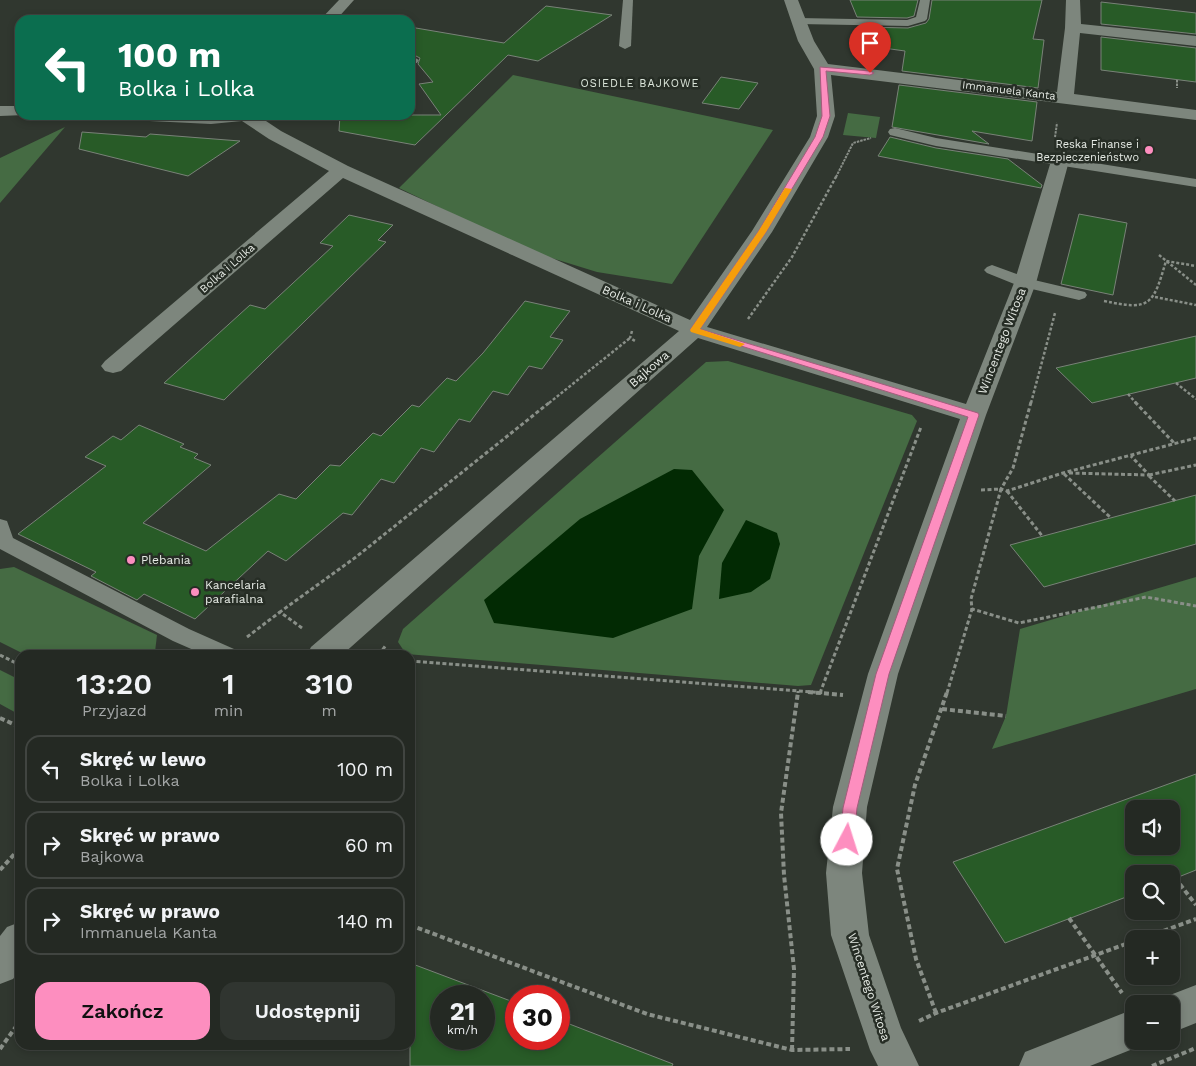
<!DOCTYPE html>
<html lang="pl">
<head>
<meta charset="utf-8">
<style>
	:root { --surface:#242923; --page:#303530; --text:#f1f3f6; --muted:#a3a6a6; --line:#414541; --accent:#fd8ebf }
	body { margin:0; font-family:"Work Sans",sans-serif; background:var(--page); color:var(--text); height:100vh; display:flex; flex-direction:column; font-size:19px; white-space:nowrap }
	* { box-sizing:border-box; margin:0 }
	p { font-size:16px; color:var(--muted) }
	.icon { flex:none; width:28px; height:28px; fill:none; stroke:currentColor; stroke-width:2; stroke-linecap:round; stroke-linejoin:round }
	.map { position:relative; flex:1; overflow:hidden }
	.drawer { position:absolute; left:15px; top:650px; width:400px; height:400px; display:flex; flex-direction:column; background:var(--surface); border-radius:15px; box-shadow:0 2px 8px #0003,0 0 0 1px var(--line) }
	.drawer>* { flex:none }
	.hud { position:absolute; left:15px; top:15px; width:400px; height:105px; border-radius:15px; box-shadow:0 2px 8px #0003,0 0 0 1px var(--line); background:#0b6e4f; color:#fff; overflow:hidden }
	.controls { position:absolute; left:1125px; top:800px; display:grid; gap:10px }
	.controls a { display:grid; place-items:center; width:55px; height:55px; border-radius:10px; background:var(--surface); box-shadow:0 2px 8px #0003,0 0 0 1px var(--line); font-size:25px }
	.speed { position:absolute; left:430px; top:985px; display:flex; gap:10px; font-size:25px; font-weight:700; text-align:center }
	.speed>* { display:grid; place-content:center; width:65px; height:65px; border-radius:50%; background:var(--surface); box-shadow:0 2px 8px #0003,0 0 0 1px var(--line); line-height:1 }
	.speed small { font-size:12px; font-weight:400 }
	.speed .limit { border:8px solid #d22; background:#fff; color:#111 }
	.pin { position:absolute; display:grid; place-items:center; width:42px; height:42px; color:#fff; margin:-51px -21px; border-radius:50% 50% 50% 0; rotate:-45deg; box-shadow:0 0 5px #0007 }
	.pin .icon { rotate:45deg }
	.me { position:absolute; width:55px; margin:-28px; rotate:5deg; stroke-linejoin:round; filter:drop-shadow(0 0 4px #0008) }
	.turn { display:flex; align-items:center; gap:18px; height:105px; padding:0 20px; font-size:22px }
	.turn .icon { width:65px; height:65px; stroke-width:2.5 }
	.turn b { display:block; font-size:35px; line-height:42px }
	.eta { display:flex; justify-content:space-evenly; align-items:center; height:85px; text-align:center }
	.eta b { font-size:30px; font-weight:600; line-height:35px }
	.action { display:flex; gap:10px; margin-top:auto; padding:10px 20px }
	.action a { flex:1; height:58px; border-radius:15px; background:var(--accent); color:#111; font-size:20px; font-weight:600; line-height:58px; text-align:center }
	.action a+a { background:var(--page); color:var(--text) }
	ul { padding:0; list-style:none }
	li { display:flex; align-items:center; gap:15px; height:68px; margin:0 10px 8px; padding:0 10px; border:2px solid var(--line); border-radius:15px }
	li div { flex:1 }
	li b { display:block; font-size:19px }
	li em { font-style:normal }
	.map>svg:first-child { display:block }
</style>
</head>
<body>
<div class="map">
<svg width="1196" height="1066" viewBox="0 0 1196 1066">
	<rect width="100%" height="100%" fill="#30372f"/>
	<g fill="#456b43">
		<polygon points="513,75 773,130 672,284 597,272 532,252 399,188"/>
		<polygon points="848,113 880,117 876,138 843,135"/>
		<polygon points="65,127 0,203 0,158"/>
		<polygon points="728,361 912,415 917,421 811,685 798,686 406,654 398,642 403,629 706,362"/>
		<polygon points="14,567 157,635 155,652 152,655 26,655 0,642 0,569"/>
		<polygon points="1196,577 1196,689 992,749 1006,716 1020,629"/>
		<polygon points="0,670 20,680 20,715 0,704"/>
	</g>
	<g fill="#022a03">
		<polygon points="674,469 692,470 724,510 699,556 692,609 613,638 494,623 484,600 580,519"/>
		<polygon points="746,520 777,533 780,544 770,579 751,592 719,599 722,563"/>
	</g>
	<g fill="#285b27" stroke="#798278" fill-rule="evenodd">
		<polygon points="850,0 918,0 914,16 907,18 857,17"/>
		<polygon points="932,0 1042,0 1033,39 1044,40 1038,88 902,71 905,51 869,46 861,27 908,28 926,23 929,19"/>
		<polygon points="1101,2 1196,13 1196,34 1101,24"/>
		<polygon points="546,6 612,15 538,61 508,55 415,145 339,131 340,115 441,115 419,84 433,82 418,64 420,58 410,53 410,27 504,43"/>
		<polygon points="1101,37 1196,48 1196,82 1101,70"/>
		<polygon points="721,77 758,83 739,109 702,103"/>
		<polygon points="899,85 1037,102 1032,141 972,131 989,144 892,127"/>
		<polygon points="82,132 146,137 150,134 240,141 188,176 79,149"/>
		<polygon points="890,137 936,148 1008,159 1042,185 1041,188 878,156"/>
		<polygon points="1079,214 1127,223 1113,295 1061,284"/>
		<polygon points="349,215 393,225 378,240 386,242 224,400 164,383 250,305 265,309 333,246 320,243"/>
		<polygon points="525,301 570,311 550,337 563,340 542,369 529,366 508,395 493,391 470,422 459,419 434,452 421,448 394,483 381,479 352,515 343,513 286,561 268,551 195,619 144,594 137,600 91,576 96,572 18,534 106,466 85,457 113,436 121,440 139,425 184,444 180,447 198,454 194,458 211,465 143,523 206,551 279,494 296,499 330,465 340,466 373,433 381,436 412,405 419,407 447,378 456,381 483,353"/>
		<polygon points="1196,336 1196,378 1092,403 1056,368"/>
		<polygon points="1196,495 1196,544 1044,587 1010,545"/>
		<path d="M1196,774V870L1171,880V874H1134V894L1005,943L953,862ZM1134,809H1171V846H1134Z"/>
		<path d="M410,963L516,1003V1039H559V1020L673,1064L672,1066H410ZM441,996H484V1039H441Z"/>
	</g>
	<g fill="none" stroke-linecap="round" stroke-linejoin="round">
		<g stroke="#898f88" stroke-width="2" stroke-dasharray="2.5 1" stroke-linecap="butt">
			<polyline points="1177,80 1177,88"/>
			<polyline points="1055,137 1057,123"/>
			<polyline points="836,177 853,143 871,138"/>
		</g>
		<g stroke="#898f88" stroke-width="2.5" stroke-dasharray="3 2" stroke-linecap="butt">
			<polyline points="1159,255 1196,285"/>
			<polyline points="1155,297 1196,305"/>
			<path d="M1104,301C1151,311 1153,305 1166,261L1196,266"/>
			<polyline points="748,319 792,257 837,175"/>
			<polyline points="632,331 630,338 635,341"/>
			<polyline points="1176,383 1196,399"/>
			<polyline points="1128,394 1136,403"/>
			<polyline points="549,403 630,338"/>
			<polyline points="1031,403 1055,313"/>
		</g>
		<g stroke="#898f88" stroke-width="3" stroke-dasharray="4 2.5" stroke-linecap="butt">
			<polyline points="1031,402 1013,468 1001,489 1007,491 1063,473 1196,438"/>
			<polyline points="1135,402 1175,444"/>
			<polyline points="1069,473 1149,475 1131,456"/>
			<polyline points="1064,474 1111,518"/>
			<polyline points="1149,475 1196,465"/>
			<polyline points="1149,476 1175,501"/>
			<polyline points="981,490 1001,489 971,599 972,609 1019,623 1146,597 1196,606"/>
			<polyline points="1007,491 1043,537"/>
			<polyline points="302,628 280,612 356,557 550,402"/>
			<polyline points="247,637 280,612"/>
			<polyline points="0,655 20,665"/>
			<polyline points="379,655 386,645"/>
			<polyline points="410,661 824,693"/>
			<polyline points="798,693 798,691"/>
			<polyline points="820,693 921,427"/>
			<polyline points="947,693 972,609"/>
		</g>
		<g stroke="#898f88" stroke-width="4" stroke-dasharray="5 3" stroke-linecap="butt">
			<polyline points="808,692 843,695"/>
			<polyline points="942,709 1006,716"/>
			<polyline points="0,718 20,727"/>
			<polyline points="0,870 20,848"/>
			<polyline points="1175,878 1196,905"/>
			<polyline points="1069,918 1122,993"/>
			<polyline points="410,925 647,1014 792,1050 850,1049"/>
			<polyline points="1141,939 1196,919"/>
			<polyline points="936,1013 916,959 897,869 915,785 947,692"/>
			<polyline points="919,1021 936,1013 1134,941"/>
			<polyline points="0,1049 20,1021"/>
			<polyline points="792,1050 794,969 784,875 781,813 798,692"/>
			<polyline points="1152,1066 1196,1048"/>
		</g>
		<g fill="#7d867d" fill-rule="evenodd">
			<polygon points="623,0 633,0 631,46 625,49 619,46"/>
			<polygon points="920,0 930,0 927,19 925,21 908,26 799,24 793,21 799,18 907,20 916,17"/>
			<polygon points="410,55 419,60 417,63 410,63"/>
			<polygon points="895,128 936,138 1196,179 1196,187 936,146 890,135 888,132 890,129"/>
			<polygon points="992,265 1030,279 1085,292 1087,295 1085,298 1079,300 1019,286 987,273 984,270 987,267"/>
			<polygon points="0,519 7,521 13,538 189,629 234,649 237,655 205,655 173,641 0,549"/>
		</g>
		<g fill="#7d867d" fill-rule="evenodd">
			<polygon points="339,0 354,0 336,20 320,20"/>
			<polygon points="784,0 798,0 814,41 828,64 1057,92 1065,28 1066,0 1080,0 1081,24 1196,36 1196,46 1080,33 1074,94 1196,110 1196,120 831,75 835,116 828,137 772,232 707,327 966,404 1014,283 1051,161 1053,157 1060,155 1067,157 1069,161 1036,283 986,415 898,674 867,807 862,873 869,935 901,1028 919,1066 878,1066 870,1050 831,935 826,873 833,807 868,674 960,419 698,338 342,655 307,655 311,647 679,331 343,178 121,371 113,373 105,371 101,366 105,361 329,171 269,139 242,121 211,124 129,120 123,119 120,115 257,115 281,131 348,166 690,320 752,231 810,137 817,116 814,69 798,41"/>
			<polygon points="0,106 20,106 20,115 25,115 0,116"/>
			<polygon points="20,922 20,970 13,979 0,984 0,936 7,927"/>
			<polygon points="1196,985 1196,1023 1171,1033 1171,1004 1156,1004 1157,1000"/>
			<polygon points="1134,1009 1134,1041 1149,1041 1148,1043 1090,1066 1019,1066 1025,1052"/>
		</g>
	</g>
	<polygon fill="#fd8ebf" stroke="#a45c7c" points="820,67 870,71 874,73 870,75 826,71 830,116 823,137 766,232 700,329 978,413 979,415 889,674 857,808 854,840 852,845 847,846 842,845 840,840 843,808 876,674 968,417 690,330 758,232 815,137 822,116"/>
	<polygon fill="#f59e0b" points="785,188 792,189 766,232 700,329 745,344 740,347 691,332 690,330 758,232"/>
	<g fill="#fd8ebf" stroke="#262d25" stroke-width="2">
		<circle cx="1149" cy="150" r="5"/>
		<circle cx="131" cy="560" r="5"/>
		<circle cx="195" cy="592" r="5"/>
	</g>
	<g text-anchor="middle" stroke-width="5" stroke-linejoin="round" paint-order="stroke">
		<g font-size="11" letter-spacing="1" fill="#dce6db" stroke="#262d25">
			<text x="640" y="87">OSIEDLE BAJKOWE</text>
		</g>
		<g font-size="11" fill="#e5eae4" stroke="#262d25">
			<text transform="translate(1009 90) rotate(7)" y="4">Immanuela Kanta</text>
			<text transform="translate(227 268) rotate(-41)" y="4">Bolka i Lolka</text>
		</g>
		<g font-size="11" fill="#e5eae4" stroke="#262d25" text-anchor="end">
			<text x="1139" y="148">Reska Finanse i<tspan x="1139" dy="13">Bezpieczenieństwo</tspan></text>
		</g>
		<g font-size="12" fill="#e5eae4" stroke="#262d25">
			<text transform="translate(637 304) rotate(24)" y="4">Bolka i Lolka</text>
			<text transform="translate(1002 341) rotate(-69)" y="4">Wincentego Witosa</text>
			<text transform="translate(649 369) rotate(-41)" y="4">Bajkowa</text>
			<text transform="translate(869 987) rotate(72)" y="4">Wincentego Witosa</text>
		</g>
		<g font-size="12" fill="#e5eae4" stroke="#262d25" text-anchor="start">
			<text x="141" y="564">Plebania</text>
			<text x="205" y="589">Kancelaria<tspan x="205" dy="14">parafialna</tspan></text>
		</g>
	</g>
</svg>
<div class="controls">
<a><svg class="icon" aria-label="sound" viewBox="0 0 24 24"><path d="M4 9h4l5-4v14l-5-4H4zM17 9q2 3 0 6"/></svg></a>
<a><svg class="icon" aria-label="search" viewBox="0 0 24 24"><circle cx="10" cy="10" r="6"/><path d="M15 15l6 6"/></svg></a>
<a>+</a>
<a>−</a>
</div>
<div class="speed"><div>21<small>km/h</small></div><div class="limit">30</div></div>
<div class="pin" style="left:870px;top:73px;background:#d93025"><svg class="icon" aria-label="arrive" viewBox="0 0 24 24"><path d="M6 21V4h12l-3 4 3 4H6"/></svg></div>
<svg class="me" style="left:847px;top:840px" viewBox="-20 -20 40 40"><circle r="19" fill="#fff"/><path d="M0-13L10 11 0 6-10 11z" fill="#fd8ebf"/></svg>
<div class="hud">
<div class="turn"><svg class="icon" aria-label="left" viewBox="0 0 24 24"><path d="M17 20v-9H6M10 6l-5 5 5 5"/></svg><div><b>100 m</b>Bolka i Lolka</div></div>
</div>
<section class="drawer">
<div class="eta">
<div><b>13:20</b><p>Przyjazd</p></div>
<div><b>1</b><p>min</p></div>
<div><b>310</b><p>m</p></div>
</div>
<ul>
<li><svg class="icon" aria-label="left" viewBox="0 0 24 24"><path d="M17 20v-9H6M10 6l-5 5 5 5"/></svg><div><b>Skręć w lewo</b><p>Bolka i Lolka</p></div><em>100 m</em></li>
<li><svg class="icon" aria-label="right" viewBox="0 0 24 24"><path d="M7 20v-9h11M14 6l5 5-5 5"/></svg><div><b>Skręć w prawo</b><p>Bajkowa</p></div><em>60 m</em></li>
<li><svg class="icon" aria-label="right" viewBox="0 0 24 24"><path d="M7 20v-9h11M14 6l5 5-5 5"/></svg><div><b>Skręć w prawo</b><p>Immanuela Kanta</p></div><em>140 m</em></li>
</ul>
<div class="action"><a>Zakończ</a><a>Udostępnij</a></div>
</section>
</div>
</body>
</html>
